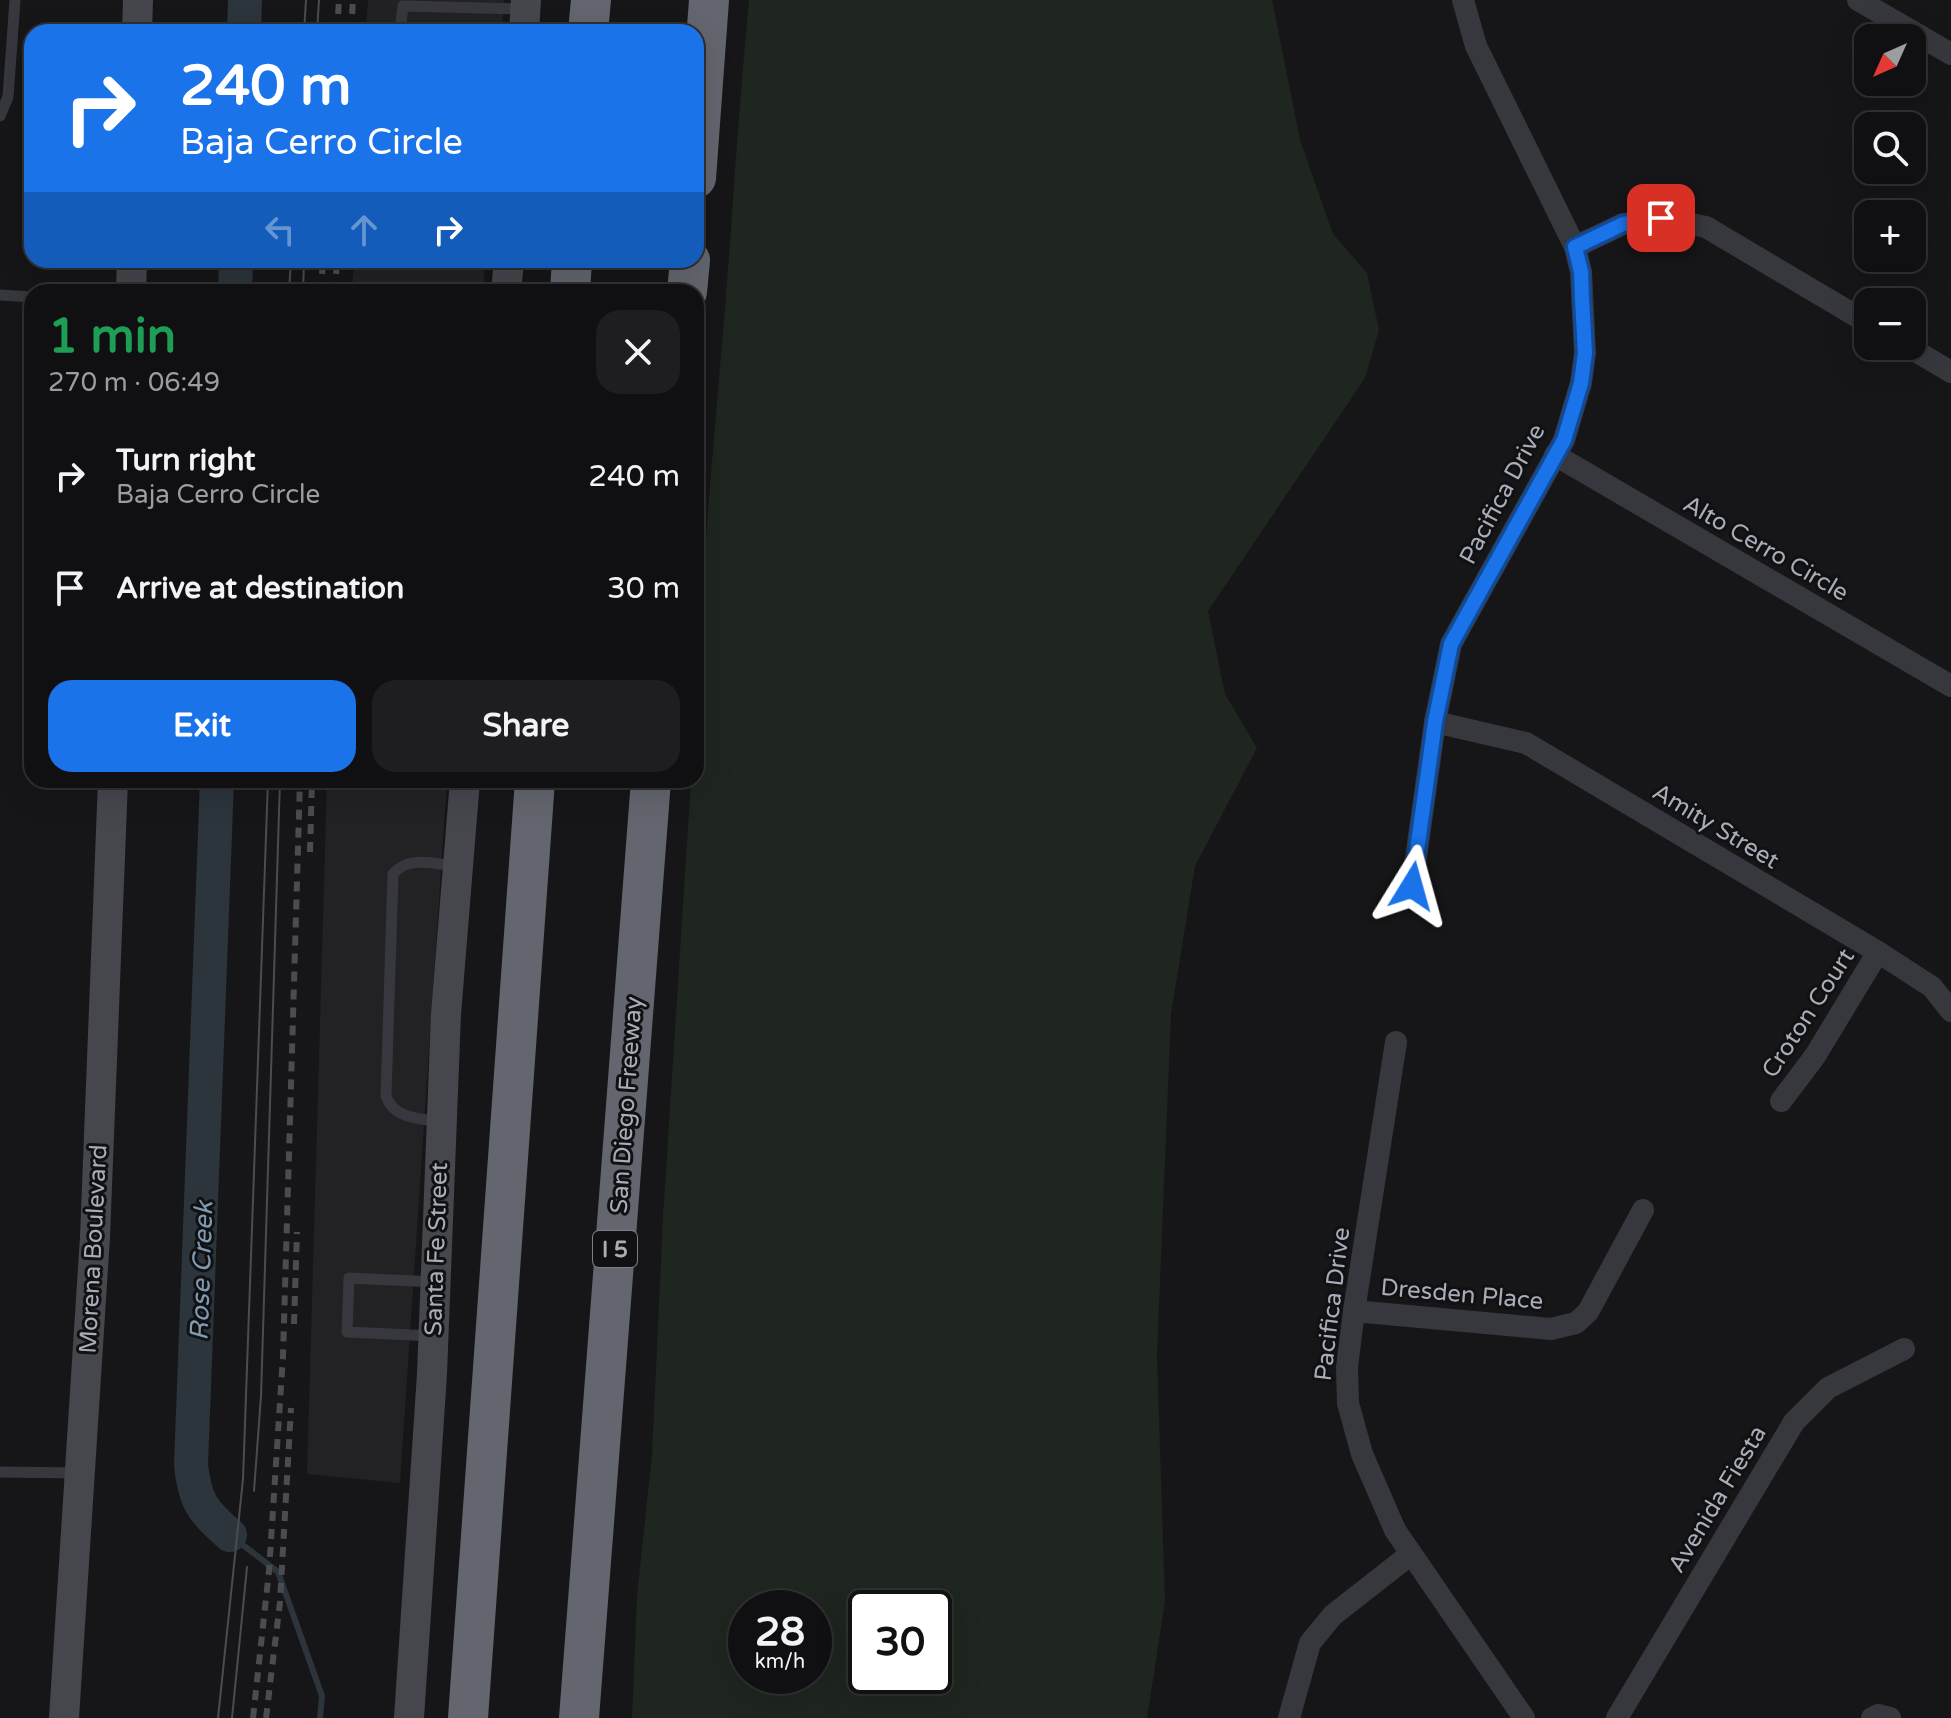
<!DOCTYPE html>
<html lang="en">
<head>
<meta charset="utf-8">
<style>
	:root { --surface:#101012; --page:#1e1e20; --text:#f1f3f6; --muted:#9c9d9f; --line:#303032; --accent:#1a73e8 }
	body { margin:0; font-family:"Varela Round",sans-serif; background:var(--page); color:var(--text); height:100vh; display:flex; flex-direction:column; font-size:30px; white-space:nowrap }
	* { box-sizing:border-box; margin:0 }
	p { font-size:26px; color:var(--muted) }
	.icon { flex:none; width:44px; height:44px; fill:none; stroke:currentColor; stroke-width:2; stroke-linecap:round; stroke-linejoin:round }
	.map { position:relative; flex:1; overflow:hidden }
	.details { position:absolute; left:24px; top:284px; width:680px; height:504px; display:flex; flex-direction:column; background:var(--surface); border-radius:24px; box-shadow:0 8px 32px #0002,0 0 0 2px var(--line) }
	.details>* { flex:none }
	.banner { position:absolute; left:24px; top:24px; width:680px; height:244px; border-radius:24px; box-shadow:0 8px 32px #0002,0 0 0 2px var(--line); background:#1a73e8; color:#fff; overflow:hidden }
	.needle { width:52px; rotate:225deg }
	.tools { position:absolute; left:1854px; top:24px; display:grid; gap:16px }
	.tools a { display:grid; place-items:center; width:72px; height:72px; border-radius:16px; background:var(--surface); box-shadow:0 8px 32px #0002,0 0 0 2px var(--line); font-size:40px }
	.speed { position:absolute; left:728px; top:1590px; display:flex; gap:16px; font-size:40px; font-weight:700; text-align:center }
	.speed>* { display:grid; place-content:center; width:104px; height:104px; border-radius:50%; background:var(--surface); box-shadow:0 8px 32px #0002,0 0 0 2px var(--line); line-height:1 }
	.speed small { font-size:20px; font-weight:400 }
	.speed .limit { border:4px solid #111; border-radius:12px; background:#fff; color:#111 }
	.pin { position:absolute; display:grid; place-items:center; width:68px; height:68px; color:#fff; margin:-34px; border-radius:16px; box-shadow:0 4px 12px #0006 }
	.me { position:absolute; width:88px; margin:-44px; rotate:8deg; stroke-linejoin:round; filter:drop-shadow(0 0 6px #0008) }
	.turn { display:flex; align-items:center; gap:28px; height:168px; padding:0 24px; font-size:36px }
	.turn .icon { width:104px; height:104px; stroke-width:2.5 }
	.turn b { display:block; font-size:56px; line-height:68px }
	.lanes { display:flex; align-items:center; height:76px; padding:0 24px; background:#0003; justify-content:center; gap:40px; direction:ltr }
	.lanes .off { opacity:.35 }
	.round { display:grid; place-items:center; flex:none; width:84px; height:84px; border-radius:24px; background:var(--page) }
	.summary { display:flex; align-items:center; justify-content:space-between; height:136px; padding:0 24px }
	h1 { font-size:48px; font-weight:700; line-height:60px; color:#1e9e55 }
	.cta { display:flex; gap:16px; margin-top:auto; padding:16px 24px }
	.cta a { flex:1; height:92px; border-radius:24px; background:var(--accent); color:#fff; font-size:32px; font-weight:700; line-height:92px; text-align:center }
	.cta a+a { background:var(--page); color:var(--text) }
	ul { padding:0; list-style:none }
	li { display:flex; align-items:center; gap:24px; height:112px; padding:0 24px }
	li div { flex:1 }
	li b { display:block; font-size:30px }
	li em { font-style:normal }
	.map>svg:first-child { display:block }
</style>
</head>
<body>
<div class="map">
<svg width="1951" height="1718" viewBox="0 0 1951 1718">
	<rect width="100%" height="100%" fill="#161618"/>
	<g fill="#222225">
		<polygon points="368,0 504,0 502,32 366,32"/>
		<polygon points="354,260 485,260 483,292 352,292"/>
		<polygon points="327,780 447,780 400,1483 307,1474"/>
	</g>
	<path fill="#1e261f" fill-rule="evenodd" d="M749,0H1272L1300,140L1333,234L1367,273L1379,330L1365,378L1208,611L1225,694L1257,748L1195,866L1171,1014L1157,1355L1165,1602L1147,1718H632L637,1595L652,1455L663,1217L691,780H696C696,622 712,465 725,308C733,205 739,103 749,0ZM814,1608V1676H746V1608ZM934,1608V1676H866V1608Z"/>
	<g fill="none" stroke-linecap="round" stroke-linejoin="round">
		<polyline stroke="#2c353c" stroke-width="6" points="230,1535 278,1572 322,1696 320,1718"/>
		<g stroke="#2c353c" stroke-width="34">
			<polyline points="244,32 245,0"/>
			<polyline points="235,292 236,260"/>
			<path d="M217,780L191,1465C195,1501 202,1511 230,1535"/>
		</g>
		<g stroke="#37383d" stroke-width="11">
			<polyline points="400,32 403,6 524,9"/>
			<polyline points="0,116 8,97 15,0"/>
			<polyline points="0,295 32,297"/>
			<path d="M440,1122C418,1118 394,1119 386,1096L393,874C408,855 435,864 456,866"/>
			<polyline points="433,1336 347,1332 349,1278 435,1282"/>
			<polyline points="0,1472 79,1473"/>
		</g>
		<g stroke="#37383d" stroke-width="22">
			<polyline points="1858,0 1951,54"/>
			<polyline points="1575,247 1623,224 1661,218 1706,227 1868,323"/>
			<polyline points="1907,346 1951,372"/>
			<polyline points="1555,455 1951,686"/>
			<polyline points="1435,722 1526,743 1878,952 1932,987 1951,1011"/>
			<polyline points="1412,886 1435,722 1451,644 1564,440 1581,383 1585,353 1581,272 1575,247 1476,46 1463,0"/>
			<polyline points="1396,1042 1354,1311 1347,1367 1348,1403 1362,1454 1395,1530 1524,1718"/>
			<polyline points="1781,1101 1815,1056 1878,952"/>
			<polyline points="1354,1311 1551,1329 1576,1323 1588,1312 1643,1210"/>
			<polyline points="1289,1718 1310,1643 1333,1615 1411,1554"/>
			<polyline points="1617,1718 1794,1422 1828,1388 1904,1349"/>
			<polyline points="1872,1718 1878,1715 1890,1718"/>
		</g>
		<g stroke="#45474d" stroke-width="30">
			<polyline points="137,32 138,0"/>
			<polyline points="524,32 526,0"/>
			<polyline points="131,292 132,260"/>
			<polyline points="506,292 509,260"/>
			<polyline points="64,1718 95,1237 113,780"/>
			<polyline points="409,1718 432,1374 446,1014 465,780"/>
		</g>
		<g stroke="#63666e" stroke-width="40">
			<polyline points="588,32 591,0"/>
			<polyline points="696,178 709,0"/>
			<polyline points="570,292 572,260"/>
			<polyline points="687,292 690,260"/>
			<polyline points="468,1718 535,780"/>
			<polyline points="579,1718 651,780"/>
		</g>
		<g stroke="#4a4c52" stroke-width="2">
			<polyline points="304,32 306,0"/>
			<polyline points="317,32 319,0"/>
			<polyline points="289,292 291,260"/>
			<polyline points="303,292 304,260"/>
			<polyline points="254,1491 261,1396 280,780"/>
			<polyline points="218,1718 243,1479 268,780"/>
			<polyline points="232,1718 247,1567"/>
		</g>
		<g stroke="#4a4c52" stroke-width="6" stroke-dasharray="10 8" stroke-linecap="butt">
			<polyline points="337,32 339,0"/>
			<polyline points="351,32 353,0"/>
			<polyline points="321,292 323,260"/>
			<polyline points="335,292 337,260"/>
			<polyline points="310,852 312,780"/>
			<polyline points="294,1324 297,1232"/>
			<polyline points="253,1718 269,1571 283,1356 300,780"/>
			<polyline points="266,1718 280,1602 291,1408"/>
		</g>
	</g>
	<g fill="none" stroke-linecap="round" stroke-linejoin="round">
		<g stroke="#114b97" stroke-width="20">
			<polyline id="route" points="1412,886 1435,722 1451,644 1564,440 1581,383 1585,353 1582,299 1581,272 1575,247 1623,224 1661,218"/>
		</g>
		<use href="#route" stroke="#1a73e8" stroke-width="14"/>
	</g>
	<g text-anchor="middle" stroke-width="6" stroke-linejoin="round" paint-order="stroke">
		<rect fill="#111113" stroke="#7b7e86" stroke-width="2" x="593" y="1231" width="44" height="36" rx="6"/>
		<g font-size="22" font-weight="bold" fill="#a8adb8">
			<text x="615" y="1257">I 5</text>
		</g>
		<g font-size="24" fill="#a8adb8" stroke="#111113">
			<text transform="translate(1502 494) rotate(-62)" y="8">Pacifica Drive</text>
			<text transform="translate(1766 548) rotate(30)" y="8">Alto Cerro Circle</text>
			<text transform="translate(1716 826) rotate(31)" y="8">Amity Street</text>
			<text transform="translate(1808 1013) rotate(-57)" y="8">Croton Court</text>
			<text transform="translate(626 1105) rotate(-86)" y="8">San Diego Freeway</text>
			<text transform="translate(93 1249) rotate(-87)" y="8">Morena Boulevard</text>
			<text transform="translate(436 1249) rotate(-88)" y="8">Santa Fe Street</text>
			<text transform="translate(1462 1294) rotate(5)" y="8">Dresden Place</text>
			<text transform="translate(1332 1304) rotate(-83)" y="8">Pacifica Drive</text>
			<text transform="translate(1717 1499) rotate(-59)" y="8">Avenida Fiesta</text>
		</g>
		<g font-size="26" font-style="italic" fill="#7f9bb3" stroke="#111113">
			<text transform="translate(201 1271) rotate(-88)" y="9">Rose Creek</text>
		</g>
	</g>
</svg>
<div class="tools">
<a><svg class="needle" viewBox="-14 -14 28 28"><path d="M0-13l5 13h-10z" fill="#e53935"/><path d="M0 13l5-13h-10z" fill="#9c9d9f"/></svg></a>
<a><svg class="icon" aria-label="search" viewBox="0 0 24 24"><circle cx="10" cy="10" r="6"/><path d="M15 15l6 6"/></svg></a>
<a>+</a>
<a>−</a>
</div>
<div class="speed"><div>28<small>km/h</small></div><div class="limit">30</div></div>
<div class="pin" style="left:1661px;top:218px;background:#d93025"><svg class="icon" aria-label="arrive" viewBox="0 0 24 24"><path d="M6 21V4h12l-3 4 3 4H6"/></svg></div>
<svg class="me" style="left:1412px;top:886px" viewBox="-20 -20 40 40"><path d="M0-17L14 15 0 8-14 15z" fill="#1a73e8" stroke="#fff" stroke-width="4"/></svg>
<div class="banner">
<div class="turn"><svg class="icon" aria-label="right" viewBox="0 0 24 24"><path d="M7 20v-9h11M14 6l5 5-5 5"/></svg><div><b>240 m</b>Baja Cerro Circle</div></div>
<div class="lanes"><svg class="icon off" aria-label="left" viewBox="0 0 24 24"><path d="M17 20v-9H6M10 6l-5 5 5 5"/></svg><svg class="icon off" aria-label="ahead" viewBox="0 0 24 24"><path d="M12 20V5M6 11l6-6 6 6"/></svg><svg class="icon" aria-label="right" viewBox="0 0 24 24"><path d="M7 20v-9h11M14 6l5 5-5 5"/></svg></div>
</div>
<section class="details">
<div class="summary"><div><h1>1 min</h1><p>270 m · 06:49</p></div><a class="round"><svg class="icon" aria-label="close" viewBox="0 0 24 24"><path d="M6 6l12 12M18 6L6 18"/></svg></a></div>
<ul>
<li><svg class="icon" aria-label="right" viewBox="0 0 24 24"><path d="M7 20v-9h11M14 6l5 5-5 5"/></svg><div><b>Turn right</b><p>Baja Cerro Circle</p></div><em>240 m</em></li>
<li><svg class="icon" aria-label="arrive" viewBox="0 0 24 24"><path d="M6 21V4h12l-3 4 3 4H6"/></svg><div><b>Arrive at destination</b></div><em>30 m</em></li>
</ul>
<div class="cta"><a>Exit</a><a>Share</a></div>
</section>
</div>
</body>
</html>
